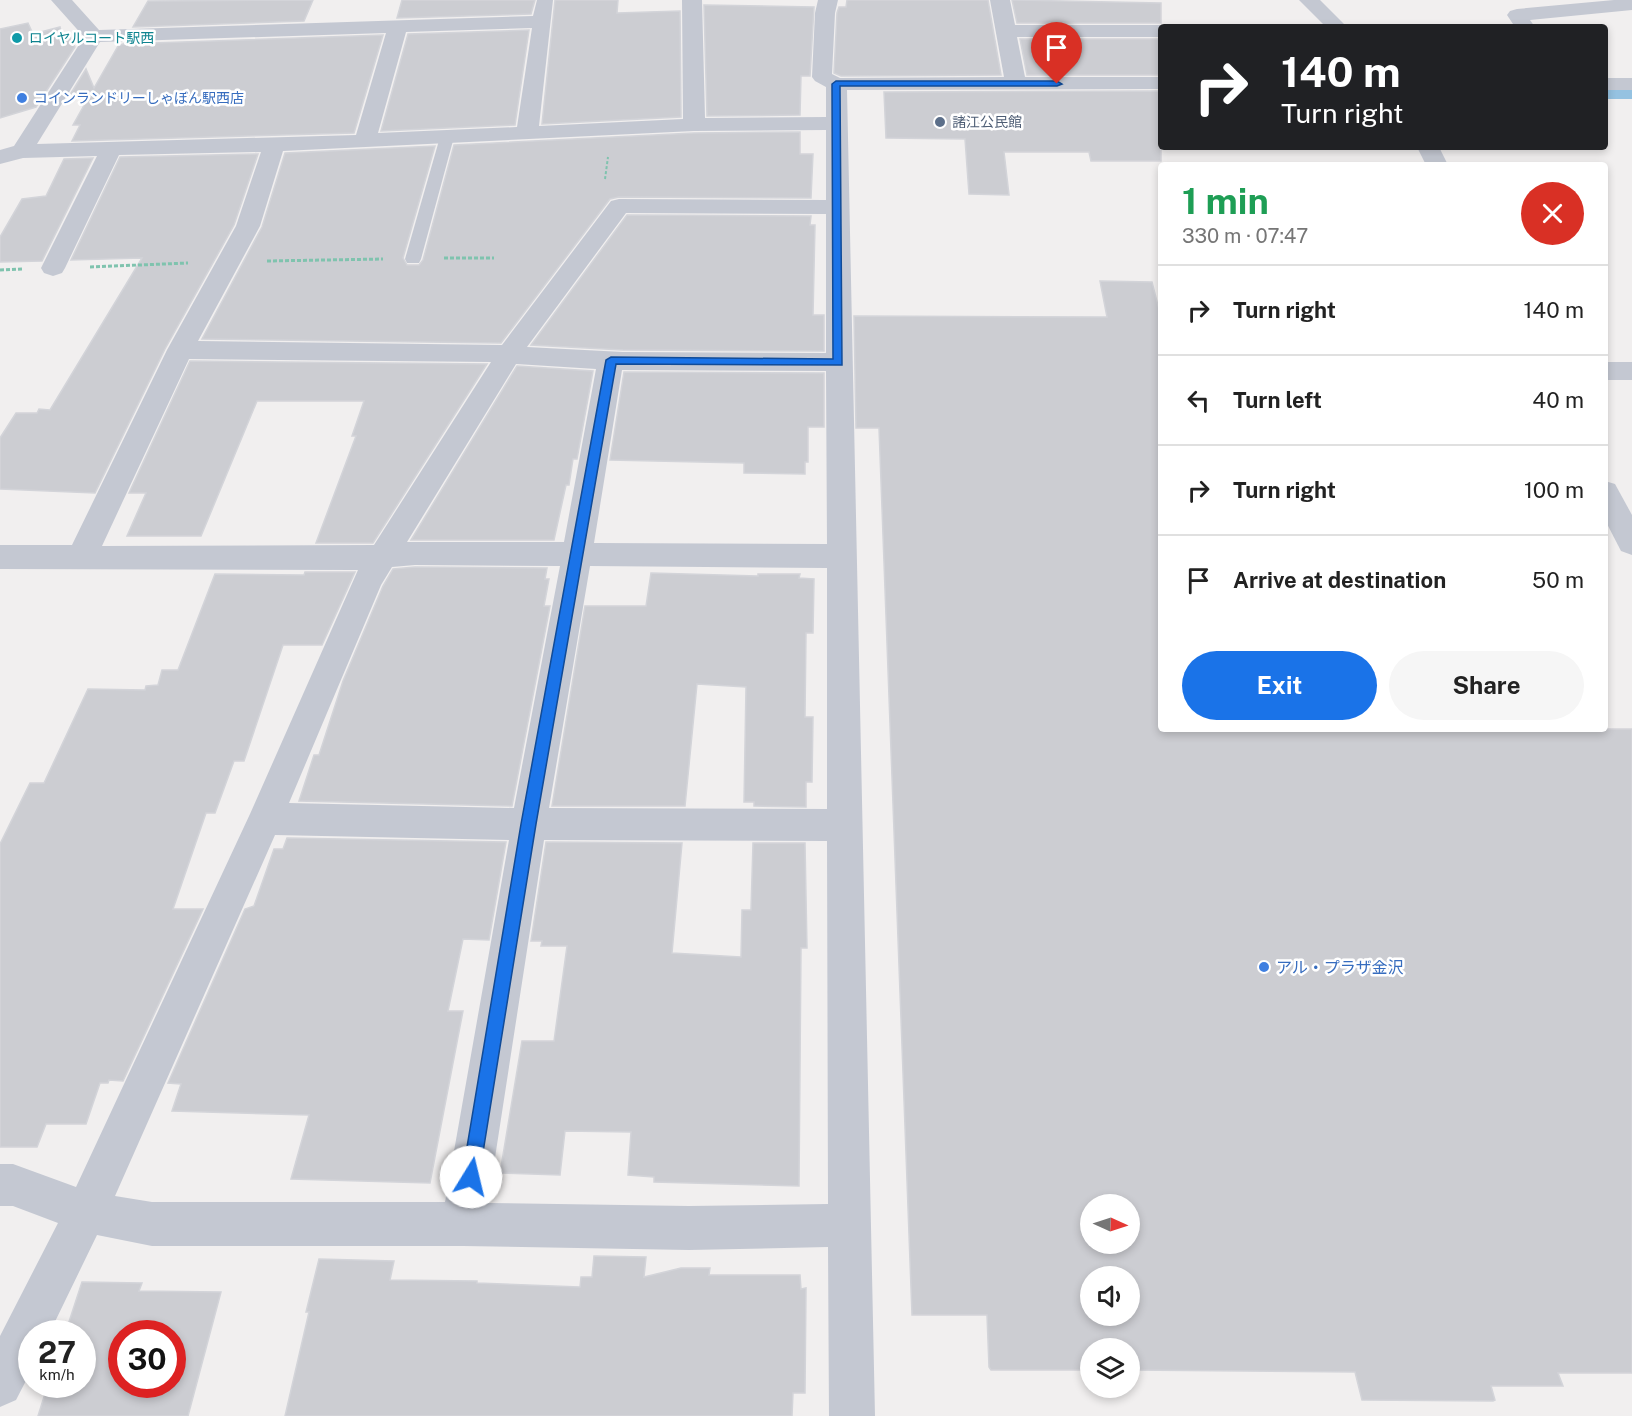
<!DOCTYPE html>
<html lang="en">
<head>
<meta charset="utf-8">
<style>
	:root { --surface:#fff; --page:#f6f6f6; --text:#222; --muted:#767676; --line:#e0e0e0; --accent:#1a73e8 }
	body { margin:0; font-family:"Public Sans","Noto Sans JP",sans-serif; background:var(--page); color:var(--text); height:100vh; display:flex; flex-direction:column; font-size:22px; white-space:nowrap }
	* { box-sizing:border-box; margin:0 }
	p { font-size:20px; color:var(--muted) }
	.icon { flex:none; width:33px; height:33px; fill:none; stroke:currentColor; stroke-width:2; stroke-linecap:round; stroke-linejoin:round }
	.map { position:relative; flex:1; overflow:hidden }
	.details { position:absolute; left:1158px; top:162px; width:450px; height:570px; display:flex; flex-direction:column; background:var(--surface); border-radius:6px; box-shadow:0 3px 9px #0003 }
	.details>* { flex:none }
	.hud { position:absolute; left:1158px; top:24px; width:450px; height:126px; border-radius:6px; box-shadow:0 3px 9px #0003; background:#202124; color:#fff; overflow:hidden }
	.needle { width:39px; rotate:93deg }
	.fabs { position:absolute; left:1080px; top:1194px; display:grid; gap:12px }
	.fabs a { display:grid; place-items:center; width:60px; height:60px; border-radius:50%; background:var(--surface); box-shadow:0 3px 9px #0003; font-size:30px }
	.speed { position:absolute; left:18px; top:1320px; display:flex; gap:12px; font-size:30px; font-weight:700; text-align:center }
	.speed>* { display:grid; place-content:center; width:78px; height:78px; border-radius:50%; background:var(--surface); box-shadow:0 3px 9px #0003; line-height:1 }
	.speed small { font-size:15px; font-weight:400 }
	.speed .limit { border:9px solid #d22; background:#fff; color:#111 }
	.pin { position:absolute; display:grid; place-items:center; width:51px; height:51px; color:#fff; margin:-62px -26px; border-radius:50% 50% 50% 0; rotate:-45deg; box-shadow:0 0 6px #0007 }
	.pin .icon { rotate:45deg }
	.me { position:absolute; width:66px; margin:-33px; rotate:9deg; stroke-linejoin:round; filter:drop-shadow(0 0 4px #0008) }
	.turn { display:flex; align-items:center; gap:21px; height:126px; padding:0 24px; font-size:27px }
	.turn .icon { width:78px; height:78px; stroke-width:2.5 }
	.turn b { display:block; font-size:42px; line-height:51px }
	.round { display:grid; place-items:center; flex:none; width:63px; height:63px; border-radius:32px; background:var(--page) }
	.headline { display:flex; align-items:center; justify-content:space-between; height:102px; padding:0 24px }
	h1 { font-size:36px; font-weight:700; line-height:45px; color:#1e9e55 }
	.button { display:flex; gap:12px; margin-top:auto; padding:12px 24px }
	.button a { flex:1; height:69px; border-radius:36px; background:var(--accent); color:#fff; font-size:24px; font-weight:700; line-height:69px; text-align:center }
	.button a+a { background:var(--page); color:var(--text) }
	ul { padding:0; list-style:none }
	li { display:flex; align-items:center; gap:18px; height:90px; padding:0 24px; border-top:2px solid var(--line) }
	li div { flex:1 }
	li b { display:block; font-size:22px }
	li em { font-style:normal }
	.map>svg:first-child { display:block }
</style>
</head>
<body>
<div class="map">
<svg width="1632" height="1416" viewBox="0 0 1632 1416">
	<rect width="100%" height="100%" fill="#f1efef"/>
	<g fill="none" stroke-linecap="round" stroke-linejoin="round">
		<rect fill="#95c2e1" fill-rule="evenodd" x="1605" y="81" width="27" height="18"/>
	</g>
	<g fill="#cccdd2" stroke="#d3d4d9" stroke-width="1.5" fill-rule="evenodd">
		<polygon points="313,0 304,21 133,27 148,1"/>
		<polygon points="402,0 535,0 531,14 397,18"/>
		<polygon points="555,0 618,0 617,13 680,11 681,117 542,124"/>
		<polygon points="847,0 988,0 1001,75 841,76 834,73 837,13 839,7 846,7"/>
		<polygon points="1012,0 1161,3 1161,23 1017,23"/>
		<polygon points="704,5 814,7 810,76 801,76 800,115 707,116"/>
		<polygon points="28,23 33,34 60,27 62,35 68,33 75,47 36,107 0,118 0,29"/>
		<polygon points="529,30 515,125 381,131 408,34"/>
		<polygon points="383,35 354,133 72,141 80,125 73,125 92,91 68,98 86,69 94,88 118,46 123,44"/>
		<polygon points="1020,39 1161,39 1161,75 1027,75"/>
		<polygon points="1161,91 1161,161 1091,161 1089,152 1004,152 1009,195 969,194 965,139 886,138 884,92"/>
		<polygon points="800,132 800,154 813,154 811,198 619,197 610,199 501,343 202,339 262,227 285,153 435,146 403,258 407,265 419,265 423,260 454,145 694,133"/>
		<polygon points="258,154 234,225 165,349 95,493 0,489 0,438 16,413 37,413 39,409 50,410 142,258 71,260 120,157"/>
		<polygon points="93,158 42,261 0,262 0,237 22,199 46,196 64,159"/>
		<polygon points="627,215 811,216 810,225 815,225 813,315 824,315 824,351 623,350 531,345"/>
		<path d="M1100,281L1152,282L1161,317V729H1632V1373H1558L1563,1386H1491L1495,1400L1493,1401L1362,1400L1355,1372L1130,1370V1348H1090V1370H991L989,1367L987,1315H912L879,428H856L854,316L1107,317ZM1090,1204H1130V1244H1090ZM1090,1276H1130V1316H1090Z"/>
		<polygon points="190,361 487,364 373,543 316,543 356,436 352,436 364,401 257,401 201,536 127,536 146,493 129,493"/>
		<polygon points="517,366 593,371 577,459 573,459 569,485 566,485 554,540 411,540"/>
		<polygon points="624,372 824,373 824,427 808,427 808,462 805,462 805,474 744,473 744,463 610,460"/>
		<polygon points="415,567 547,568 545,579 549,579 544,606 550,606 512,806 299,801 314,755 319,755 343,681 383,586 393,569"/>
		<polygon points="305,572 355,572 322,645 283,645 244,761 234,761 215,813 206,813 173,909 203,909 123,1081 109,1080 108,1083 100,1083 86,1124 46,1124 37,1147 0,1147 0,844 30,783 44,783 88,689 145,690 146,686 158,685 162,670 178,670 215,574 304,575"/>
		<polygon points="651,573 758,576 758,574 800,574 799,578 814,579 813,633 806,633 805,717 813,717 812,782 806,782 806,807 754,806 754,802 744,802 746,687 697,684 685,806 552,806 585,606 646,606"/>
		<polygon points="287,838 506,842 489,940 463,939 448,1011 463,1011 430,1183 291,1179 309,1115 172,1111 181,1084 168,1083 245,909 254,906 274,849 283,849"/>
		<polygon points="546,842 682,843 672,953 741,957 742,910 751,910 753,843 805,843 807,948 801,948 799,1186 654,1182 654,1177 628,1175 631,1132 565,1131 560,1175 500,1173 522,1041 554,1041 567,946 541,946 542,941 531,941"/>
		<polygon points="594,1256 646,1257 644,1277 681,1268 710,1268 709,1275 800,1275 801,1289 806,1288 805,1393 793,1393 792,1416 285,1416 309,1312 306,1312 319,1259 394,1261 390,1280 477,1281 477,1283 580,1287 581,1277 592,1277"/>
		<path d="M82,1282L142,1283L139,1291L221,1292L188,1416H38L48,1384H82V1334H65ZM122,1334H172V1384H122Z"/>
	</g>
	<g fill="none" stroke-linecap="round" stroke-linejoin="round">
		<polyline stroke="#7fc3ae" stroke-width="2" stroke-dasharray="3 2" stroke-linecap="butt" points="605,179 608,157"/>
		<g stroke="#7fc3ae" stroke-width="3" stroke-dasharray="4 2" stroke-linecap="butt">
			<polyline points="444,258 494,258"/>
			<polyline points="267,261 383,259"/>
			<polyline points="90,267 188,263"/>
			<polyline points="0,270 23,269"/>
		</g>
		<polygon fill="#c4c8d2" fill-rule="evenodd" points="447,133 454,137 421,259 419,263 407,263 405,259 440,137"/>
		<g fill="#c4c8d2" fill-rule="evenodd">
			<path d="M51,0H72L99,30L533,16L537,0H553L539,126L683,119L682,0H702L705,118L826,117V87L815,81L812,77L815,13L818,0H838L835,13L832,74L840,78L1004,77L990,0H1010L1015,25H1161L1168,27H1161V37H1017L1025,77H1161V89L847,90L875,1416H829L828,1247L689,1250L463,1246H152L97,1235L49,1334H32V1369L16,1400L0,1407V1336L58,1223L13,1206H0V1164H13L76,1187L250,814L358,570L0,569V545H72L167,350L236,226L261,152L119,155L65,268L62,273L53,276L44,273L41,268L97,156L23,158L0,164V150L14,146L84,37ZM532,28L517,127L378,133L406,32ZM386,33L356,135L37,144L100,42ZM826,130V200L619,199L611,201L502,345L198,341L260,226L283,151L694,131ZM626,213L826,214V353L623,352L527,347ZM189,359L491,362L374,545L102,546ZM516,364L596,369L564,542H407ZM622,370L826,371L827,544L594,543ZM415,565L560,566L514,808L289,803L381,585L392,567ZM590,566L827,568V809L549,808ZM275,835L509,840L445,1202H152L115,1196ZM544,840L827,841L828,1204L689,1206L488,1203Z"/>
			<polygon points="1299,0 1320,0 1347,27 1326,27"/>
			<polygon points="1614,0 1632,0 1632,10 1530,20 1535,27 1515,27 1507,15 1510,11 1517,9"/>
			<rect x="1605" y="78" width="27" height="12"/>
			<polygon points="1417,147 1439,147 1448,165 1426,165"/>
			<rect x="1605" y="362" width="27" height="18"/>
			<polygon points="1605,481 1615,484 1632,515 1632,555 1621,551 1605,520"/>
		</g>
	</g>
	<polygon fill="#1a73e8" stroke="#114b97" stroke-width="1.5" points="836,81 1057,81 1062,84 1057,86 840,86 842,365 616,364 536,824 479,1177 477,1183 471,1186 465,1183 462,1177 521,824 606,360 611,357 833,359 832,84"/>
	<circle fill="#0f9aa8" stroke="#fff" stroke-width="2" cx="17" cy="38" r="6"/>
	<g fill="#3f7fe0" stroke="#fff" stroke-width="2">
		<circle cx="22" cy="98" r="6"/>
		<circle cx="1264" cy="967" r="6"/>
	</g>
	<circle fill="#5c6f8a" stroke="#fff" stroke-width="2" cx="940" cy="122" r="6"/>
	<g text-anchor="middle" stroke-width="5" stroke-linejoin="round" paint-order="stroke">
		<g font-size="14" fill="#0d838f" stroke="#fff" text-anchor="start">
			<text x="29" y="43">ロイヤルコート駅西</text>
		</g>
		<g font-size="14" fill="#366cbe" stroke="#fff" text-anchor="start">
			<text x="34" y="103">コインランドリーしゃぼん駅西店</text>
		</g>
		<g font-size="14" fill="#4e5e75" stroke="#fff" text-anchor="start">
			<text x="952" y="127">諸江公民館</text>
		</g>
		<g font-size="16" fill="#366cbe" stroke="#fff" text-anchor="start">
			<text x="1276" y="973">アル・プラザ金沢</text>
		</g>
	</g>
</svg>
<div class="fabs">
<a><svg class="needle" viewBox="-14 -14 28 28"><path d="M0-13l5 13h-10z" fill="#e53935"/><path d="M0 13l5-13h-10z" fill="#767676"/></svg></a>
<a><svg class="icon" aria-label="sound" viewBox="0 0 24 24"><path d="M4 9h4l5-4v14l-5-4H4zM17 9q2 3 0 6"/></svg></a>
<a><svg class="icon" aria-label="layers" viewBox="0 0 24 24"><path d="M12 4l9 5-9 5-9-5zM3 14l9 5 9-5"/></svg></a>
</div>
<div class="speed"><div>27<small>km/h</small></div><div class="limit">30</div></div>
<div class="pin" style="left:1057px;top:84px;background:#d93025"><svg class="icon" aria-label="arrive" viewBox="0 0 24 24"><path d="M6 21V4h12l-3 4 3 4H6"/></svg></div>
<svg class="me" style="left:471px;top:1177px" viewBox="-20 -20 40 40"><circle r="19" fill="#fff"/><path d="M0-13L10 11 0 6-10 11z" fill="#1a73e8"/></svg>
<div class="hud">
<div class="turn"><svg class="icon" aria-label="right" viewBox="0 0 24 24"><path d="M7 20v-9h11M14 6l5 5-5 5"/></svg><div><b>140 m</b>Turn right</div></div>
</div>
<section class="details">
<div class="headline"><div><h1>1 min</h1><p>330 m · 07:47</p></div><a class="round" style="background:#d93025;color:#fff"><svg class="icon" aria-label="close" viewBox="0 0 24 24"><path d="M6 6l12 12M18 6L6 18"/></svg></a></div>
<ul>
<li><svg class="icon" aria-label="right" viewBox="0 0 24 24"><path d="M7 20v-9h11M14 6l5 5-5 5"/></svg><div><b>Turn right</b></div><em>140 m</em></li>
<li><svg class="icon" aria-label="left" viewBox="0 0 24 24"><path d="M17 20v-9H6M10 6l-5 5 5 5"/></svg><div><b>Turn left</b></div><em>40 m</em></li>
<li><svg class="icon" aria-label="right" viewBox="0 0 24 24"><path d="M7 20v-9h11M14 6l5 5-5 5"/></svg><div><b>Turn right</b></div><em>100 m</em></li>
<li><svg class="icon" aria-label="arrive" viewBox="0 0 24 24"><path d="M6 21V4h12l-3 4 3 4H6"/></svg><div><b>Arrive at destination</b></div><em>50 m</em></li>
</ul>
<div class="button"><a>Exit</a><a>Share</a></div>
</section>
</div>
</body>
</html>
